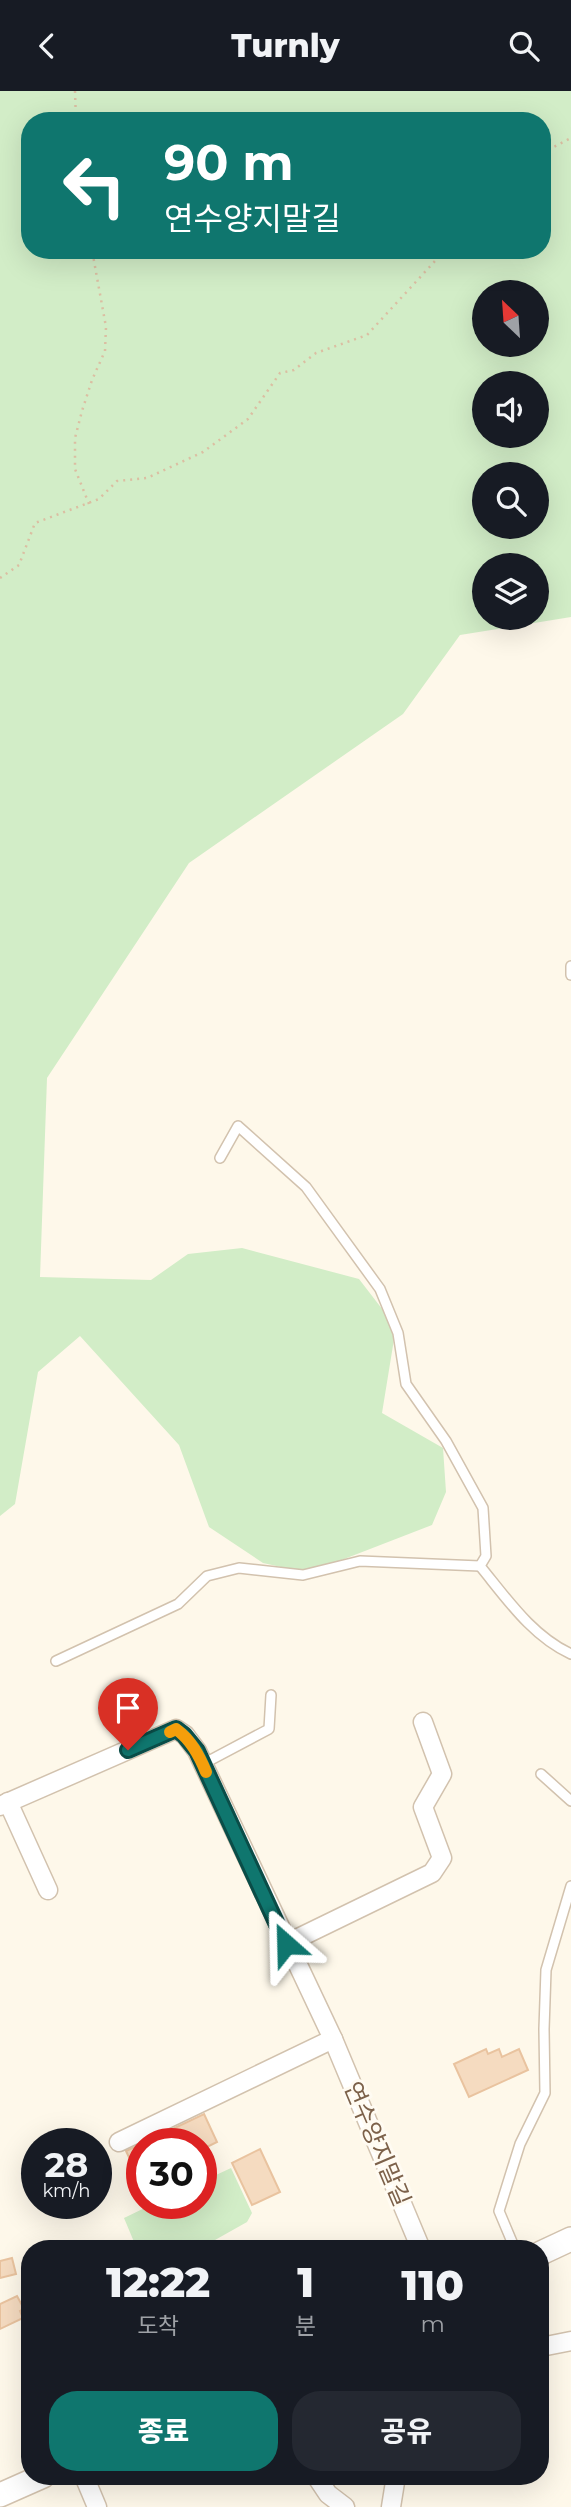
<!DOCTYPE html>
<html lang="ko">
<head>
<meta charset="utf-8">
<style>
	:root { --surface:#171b24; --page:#242831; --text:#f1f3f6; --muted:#9ea1a6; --accent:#0f766e }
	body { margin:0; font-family:Montserrat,"Noto Sans KR",sans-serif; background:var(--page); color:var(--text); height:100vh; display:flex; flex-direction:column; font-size:26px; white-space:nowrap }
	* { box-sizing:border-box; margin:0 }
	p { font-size:23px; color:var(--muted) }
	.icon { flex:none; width:38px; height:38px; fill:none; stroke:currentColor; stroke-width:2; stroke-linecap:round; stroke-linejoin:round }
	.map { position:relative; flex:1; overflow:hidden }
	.drawer { position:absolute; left:21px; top:2149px; width:528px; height:245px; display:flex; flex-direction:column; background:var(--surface); border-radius:28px; box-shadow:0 7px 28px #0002 }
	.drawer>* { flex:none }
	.banner { position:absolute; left:21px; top:21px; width:530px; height:147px; border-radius:28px; box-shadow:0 7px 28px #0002; background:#0f766e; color:#fff; overflow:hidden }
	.needle { width:46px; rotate:335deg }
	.fabs { position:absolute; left:472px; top:189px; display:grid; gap:14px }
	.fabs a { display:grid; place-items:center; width:77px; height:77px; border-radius:50%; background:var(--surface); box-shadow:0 7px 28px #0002; font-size:35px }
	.speed { position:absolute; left:21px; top:2037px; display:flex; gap:14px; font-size:35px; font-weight:700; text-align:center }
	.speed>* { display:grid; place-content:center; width:91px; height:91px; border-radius:50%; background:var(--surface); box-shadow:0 7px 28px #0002; line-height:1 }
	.speed small { font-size:18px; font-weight:400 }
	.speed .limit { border:10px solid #d22; background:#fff; color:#111 }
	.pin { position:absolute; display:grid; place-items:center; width:60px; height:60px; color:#fff; margin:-72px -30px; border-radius:50% 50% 50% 0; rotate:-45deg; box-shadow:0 0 7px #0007 }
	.pin .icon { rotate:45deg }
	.me { position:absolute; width:77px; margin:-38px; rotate:335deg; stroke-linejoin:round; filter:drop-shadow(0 0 5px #0008) }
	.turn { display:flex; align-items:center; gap:24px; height:147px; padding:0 28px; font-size:32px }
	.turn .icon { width:91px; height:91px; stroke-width:2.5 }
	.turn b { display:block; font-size:49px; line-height:60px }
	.eta { display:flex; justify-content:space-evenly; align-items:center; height:119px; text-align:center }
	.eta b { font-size:42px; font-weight:800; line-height:49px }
	.action { display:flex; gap:14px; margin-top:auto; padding:14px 28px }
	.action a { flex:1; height:80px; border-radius:28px; background:var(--accent); color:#fff; font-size:28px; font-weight:800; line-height:80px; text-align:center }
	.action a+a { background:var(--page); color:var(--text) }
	header { display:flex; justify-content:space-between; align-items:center; height:91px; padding:0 28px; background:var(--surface); font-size:32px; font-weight:800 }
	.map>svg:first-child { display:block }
</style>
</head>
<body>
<header><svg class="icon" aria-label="back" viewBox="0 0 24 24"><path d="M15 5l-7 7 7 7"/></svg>Turnly<svg class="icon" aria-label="search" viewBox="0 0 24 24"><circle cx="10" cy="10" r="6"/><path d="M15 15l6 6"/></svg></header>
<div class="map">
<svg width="571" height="2416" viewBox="0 0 571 2416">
	<rect width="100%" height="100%" fill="#fef8ea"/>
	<g fill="#d2edc7" fill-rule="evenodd">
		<path d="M0,0H571V526L460,544L403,623L189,772L47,987L40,1186L151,1189L188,1163L242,1157L359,1188L396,1236L382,1322L443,1357L446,1401L432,1434L308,1482L263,1472L209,1436L179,1354L80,1245L38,1281L15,1413L0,1425ZM30,30H542V159H30ZM485,201H537V254H485ZM485,292H537V345H485ZM485,383H537V436H485ZM485,474H537V527H485Z"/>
		<polygon points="231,2077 252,2122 247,2131 199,2158 137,2158 124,2127 155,2112 201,2112 201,2091"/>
	</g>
	<g fill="#f5dbc0" stroke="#e9c39f" stroke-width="2">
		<polygon points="486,1958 488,1963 499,1958 502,1966 519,1958 528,1979 469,2006 454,1973"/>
		<polygon points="204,2023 217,2051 201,2059 201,2053 142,2053 142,2094 126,2060"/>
		<polygon points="260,2058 280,2101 252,2114 232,2072"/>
		<polygon points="12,2167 16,2183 0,2187 0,2170"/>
		<polygon points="17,2205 24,2218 20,2220 23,2227 0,2238 0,2213"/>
	</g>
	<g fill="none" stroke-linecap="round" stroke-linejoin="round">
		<g stroke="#d2c2ae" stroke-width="12">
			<g id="service">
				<polyline points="571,875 571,884"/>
				<path d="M220,1067L238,1035L306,1096L380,1198L398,1242L406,1293L446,1350L483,1417L486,1465L480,1475C507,1508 532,1545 571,1563"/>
				<polyline points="56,1570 178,1513 207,1485 239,1477 303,1484 360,1470 480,1475"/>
				<polyline points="203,1673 269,1638 271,1604"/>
				<polyline points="541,1683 571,1710"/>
				<polyline points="515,2158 499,2120 520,2053 545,2002 544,1938 546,1879 571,1795"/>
			</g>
		</g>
		<g stroke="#d2c2ae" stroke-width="21">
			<g id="minor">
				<polyline points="8,1711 48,1799"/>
				<polyline points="0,1715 176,1638 185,1644 197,1660 333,1948 421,2158"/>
				<polyline points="286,1853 432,1782 442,1767 423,1716 442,1683 423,1631"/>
				<polyline points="119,2051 333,1948"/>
				<polyline points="541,2256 571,2250"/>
				<polyline points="84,2385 97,2416"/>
				<polyline points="316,2385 328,2403 345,2416"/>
				<polyline points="391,2416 396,2385"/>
			</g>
		</g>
		<g stroke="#d2c2ae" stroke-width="26">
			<g id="tertiary">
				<polyline points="541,2162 571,2148"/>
				<polyline points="0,2404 43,2385"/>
			</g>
		</g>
		<g stroke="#dbbea2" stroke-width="2.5" stroke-dasharray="2 5" stroke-linecap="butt">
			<polyline points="75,0 76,30"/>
			<polyline points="542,62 571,47"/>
			<polyline points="89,413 75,378 75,347 82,320 92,289 105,260 106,236 92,159"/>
			<polyline points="0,487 19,474 35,432 99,408 117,390 147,387 203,361 248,328 280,282 294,279 316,262 367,244 435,170 437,159"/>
		</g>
		<use href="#service" stroke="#fff" stroke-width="9"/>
		<use href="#minor" stroke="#fff" stroke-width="18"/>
		<use href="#tertiary" stroke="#fff" stroke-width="23"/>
	</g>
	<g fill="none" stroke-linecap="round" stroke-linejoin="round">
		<g stroke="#0a4d48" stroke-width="18">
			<polyline id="route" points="128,1659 176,1638 184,1644 197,1660 286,1853"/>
		</g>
		<use href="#route" stroke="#0f766e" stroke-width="12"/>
		<path stroke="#f59e0b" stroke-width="12" d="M170,1641L176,1638C191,1649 199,1664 206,1681"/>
	</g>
	<g text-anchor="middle" stroke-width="6" stroke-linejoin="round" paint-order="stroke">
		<g font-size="24" fill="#7c614a" stroke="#fffbf2">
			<text transform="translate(377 2053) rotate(67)" y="8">연수양지말길</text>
		</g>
	</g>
</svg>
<div class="fabs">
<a><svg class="needle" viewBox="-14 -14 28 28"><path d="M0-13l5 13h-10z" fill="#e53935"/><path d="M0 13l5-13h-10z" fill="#9ea1a6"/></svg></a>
<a><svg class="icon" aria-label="sound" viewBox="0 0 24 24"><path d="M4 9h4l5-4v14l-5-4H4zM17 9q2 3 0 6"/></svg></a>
<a><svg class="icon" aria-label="search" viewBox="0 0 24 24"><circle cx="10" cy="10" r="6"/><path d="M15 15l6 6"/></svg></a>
<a><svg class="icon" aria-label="layers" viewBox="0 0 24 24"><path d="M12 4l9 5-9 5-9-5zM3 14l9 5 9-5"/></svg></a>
</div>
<div class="speed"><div>28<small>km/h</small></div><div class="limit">30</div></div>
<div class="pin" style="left:128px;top:1659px;background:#d93025"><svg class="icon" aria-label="arrive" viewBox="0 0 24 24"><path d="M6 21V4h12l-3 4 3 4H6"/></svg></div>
<svg class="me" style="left:286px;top:1853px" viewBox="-20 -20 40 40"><path d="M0-17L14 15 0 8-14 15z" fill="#0f766e" stroke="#fff" stroke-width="4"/></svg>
<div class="banner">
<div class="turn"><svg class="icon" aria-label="left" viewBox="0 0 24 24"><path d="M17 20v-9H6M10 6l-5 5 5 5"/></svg><div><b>90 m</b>연수양지말길</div></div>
</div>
<section class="drawer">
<div class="eta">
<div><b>12:22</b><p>도착</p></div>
<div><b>1</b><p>분</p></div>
<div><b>110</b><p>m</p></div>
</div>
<div class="action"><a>종료</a><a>공유</a></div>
</section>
</div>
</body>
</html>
